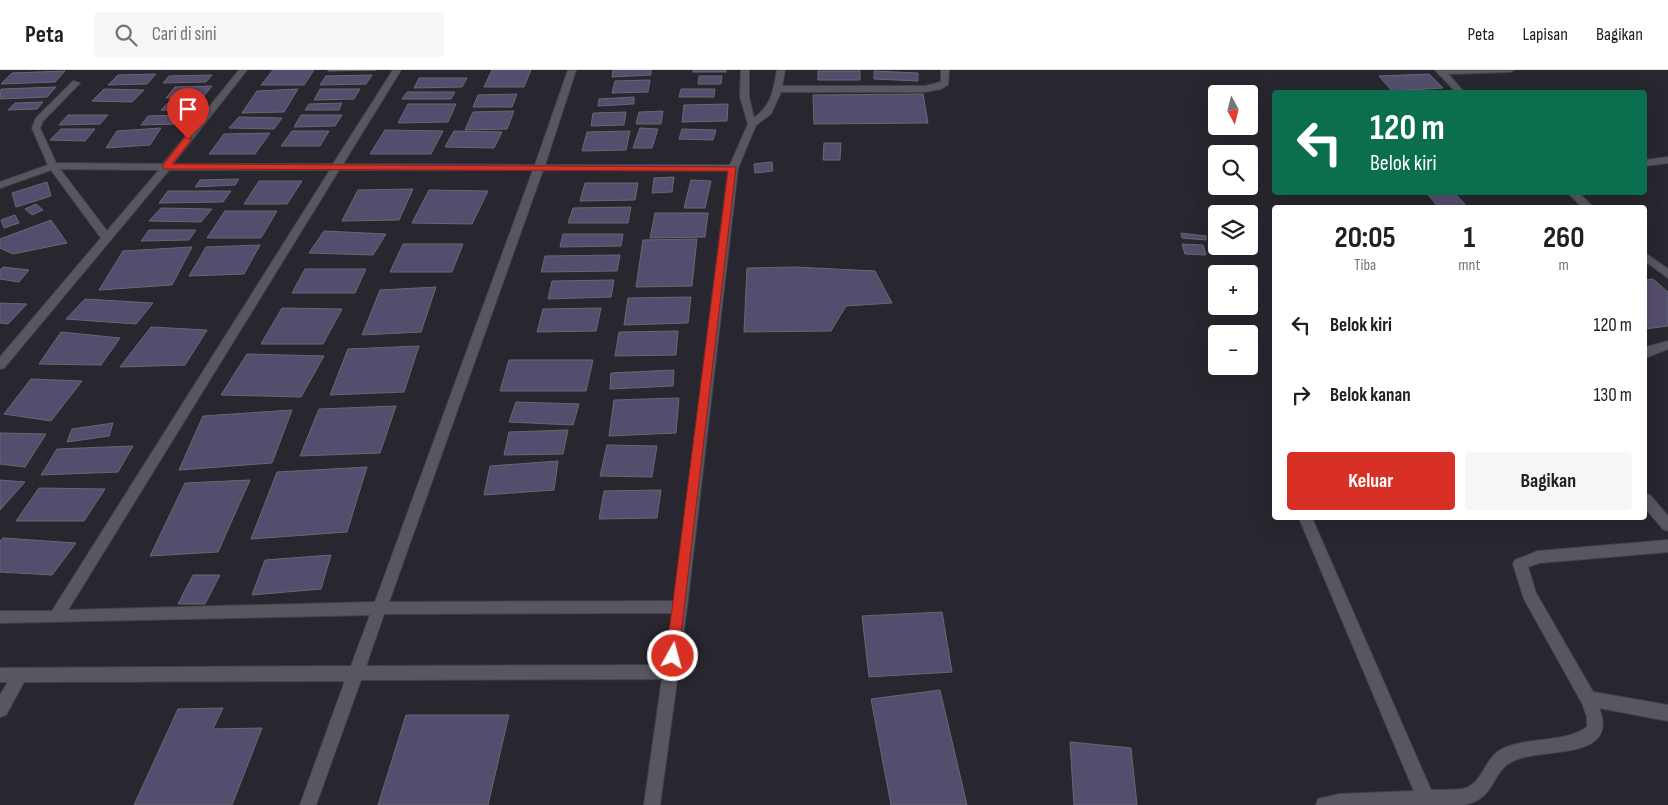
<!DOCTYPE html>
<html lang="id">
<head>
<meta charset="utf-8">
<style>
	:root { --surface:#fff; --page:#f6f6f6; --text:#202124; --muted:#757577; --line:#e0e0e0; --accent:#d93025 }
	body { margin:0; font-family:"Sofia Sans Condensed",sans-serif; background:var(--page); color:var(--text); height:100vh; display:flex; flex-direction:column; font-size:19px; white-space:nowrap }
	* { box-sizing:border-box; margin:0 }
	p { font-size:16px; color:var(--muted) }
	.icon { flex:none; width:28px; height:28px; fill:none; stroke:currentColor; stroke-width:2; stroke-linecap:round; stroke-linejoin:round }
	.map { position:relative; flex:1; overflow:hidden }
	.drawer { position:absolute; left:1272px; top:135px; width:375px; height:315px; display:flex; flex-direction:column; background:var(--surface); border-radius:5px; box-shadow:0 5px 20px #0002 }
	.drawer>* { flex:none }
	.banner { position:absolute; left:1272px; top:20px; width:375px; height:105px; border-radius:5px; box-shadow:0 5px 20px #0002; background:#0b6e4f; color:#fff; overflow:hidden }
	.needle { width:32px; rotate:173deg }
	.controls { position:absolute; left:1208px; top:15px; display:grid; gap:10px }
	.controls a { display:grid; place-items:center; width:50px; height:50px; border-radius:5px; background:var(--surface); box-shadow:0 5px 20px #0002; font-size:25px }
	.pin { position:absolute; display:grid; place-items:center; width:42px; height:42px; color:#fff; margin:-51px -21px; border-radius:50% 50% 50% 0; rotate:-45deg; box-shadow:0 0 5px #0007 }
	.pin .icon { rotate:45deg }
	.me { position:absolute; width:55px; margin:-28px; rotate:7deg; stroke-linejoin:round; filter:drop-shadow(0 0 4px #0008) }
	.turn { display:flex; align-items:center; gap:18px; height:105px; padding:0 15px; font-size:22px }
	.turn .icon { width:65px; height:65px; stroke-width:2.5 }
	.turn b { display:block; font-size:35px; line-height:42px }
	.eta { display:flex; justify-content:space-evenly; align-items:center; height:85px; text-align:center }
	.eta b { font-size:30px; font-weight:700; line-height:35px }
	.cta { display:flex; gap:10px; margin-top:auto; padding:10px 15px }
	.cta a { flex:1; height:58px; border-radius:5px; background:var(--accent); color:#fff; font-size:20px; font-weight:700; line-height:58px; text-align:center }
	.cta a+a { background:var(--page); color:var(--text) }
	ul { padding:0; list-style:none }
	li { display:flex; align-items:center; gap:15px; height:70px; padding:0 15px }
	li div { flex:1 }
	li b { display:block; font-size:19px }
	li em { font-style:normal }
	header { display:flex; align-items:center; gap:30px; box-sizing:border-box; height:70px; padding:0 25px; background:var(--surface); border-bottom:1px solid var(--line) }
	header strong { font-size:24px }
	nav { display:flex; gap:28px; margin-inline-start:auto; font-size:18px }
	.search { width:350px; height:45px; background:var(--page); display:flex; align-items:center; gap:12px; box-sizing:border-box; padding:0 18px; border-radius:5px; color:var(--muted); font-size:19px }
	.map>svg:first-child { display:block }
</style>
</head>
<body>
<header>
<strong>Peta</strong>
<div class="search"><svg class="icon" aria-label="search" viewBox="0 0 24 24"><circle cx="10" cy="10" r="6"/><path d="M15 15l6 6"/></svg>Cari di sini</div>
<nav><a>Peta</a><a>Lapisan</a><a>Bagikan</a></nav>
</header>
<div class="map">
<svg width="1668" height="735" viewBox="0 0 1668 735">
	<rect width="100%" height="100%" fill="#28262e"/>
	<g fill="#554d6d" stroke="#696770">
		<polygon points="273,0 314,0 304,15 261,15"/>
		<polygon points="328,0 376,0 328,1"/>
		<polygon points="492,0 531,0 524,17 484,17"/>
		<polygon points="613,0 651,0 651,5 612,7"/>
		<rect x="693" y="0" width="33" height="2"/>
		<polygon points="65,1 55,12 1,14 12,3"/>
		<rect x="818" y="1" width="42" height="9"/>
		<polygon points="874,1 918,3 918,11 874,9"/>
		<polygon points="156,4 147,14 108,15 118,5"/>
		<polygon points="1429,4 1443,18 1392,21 1379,6"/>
		<polygon points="212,5 206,12 163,13 169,6"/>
		<polygon points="372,5 366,14 320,15 326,6"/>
		<polygon points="699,6 722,6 721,14 698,14"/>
		<polygon points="419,8 467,8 462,17 414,18"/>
		<polygon points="650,10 648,22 612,23 615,11"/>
		<polygon points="212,16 203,27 166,28 175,17"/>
		<polygon points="56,17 47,27 0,29 1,19"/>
		<polygon points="104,19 144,20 132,32 92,31"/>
		<polygon points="298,19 284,42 242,43 257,21"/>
		<polygon points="320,19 360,19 354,29 314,30"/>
		<polygon points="681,19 715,19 714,27 679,27"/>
		<polygon points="407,22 455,22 451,29 402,29"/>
		<polygon points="517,24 512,37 473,37 478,25"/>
		<polygon points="923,24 928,53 814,54 813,25"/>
		<polygon points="634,27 634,34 598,36 599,29"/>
		<polygon points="43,32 37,39 8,40 15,33"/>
		<polygon points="169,32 192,32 184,41 161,40"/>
		<polygon points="342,33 339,40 305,40 309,34"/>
		<polygon points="408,34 456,34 448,52 398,53"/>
		<polygon points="728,34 727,51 682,52 684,35"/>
		<polygon points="514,41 507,59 465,60 473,42"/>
		<polygon points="663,41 661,54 636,54 639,42"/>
		<polygon points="626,42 624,55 591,56 593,43"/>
		<polygon points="68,45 108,45 100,54 59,55"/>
		<polygon points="182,45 176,54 141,55 148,46"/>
		<polygon points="301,45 342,45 335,56 294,57"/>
		<polygon points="239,47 282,48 274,59 229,58"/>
		<polygon points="161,58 150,75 106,78 117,61"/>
		<polygon points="640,58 658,59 652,78 633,78"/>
		<polygon points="61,59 95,59 85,71 50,70"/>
		<polygon points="682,59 716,60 713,70 679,69"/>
		<polygon points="385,60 443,61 431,84 370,84"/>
		<polygon points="292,61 329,61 320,76 281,76"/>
		<polygon points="454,61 502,62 494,78 445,77"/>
		<polygon points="630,61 626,80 582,81 587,62"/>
		<polygon points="270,63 255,84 209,84 224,64"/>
		<polygon points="824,73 841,73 840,90 823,90"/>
		<polygon points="772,92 773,101 755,103 754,94"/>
		<polygon points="674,107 672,122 652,123 654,108"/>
		<polygon points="239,109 235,115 195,117 200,110"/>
		<polygon points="691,110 711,111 705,138 684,138"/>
		<polygon points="259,111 302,111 287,134 244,134"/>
		<polygon points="47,112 51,126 16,137 12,123"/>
		<polygon points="585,113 638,113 635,130 580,131"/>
		<polygon points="413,119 399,150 342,151 358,120"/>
		<polygon points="429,120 488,121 472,154 412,153"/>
		<polygon points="168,121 231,121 223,132 159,133"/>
		<polygon points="1426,122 1454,122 1468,138 1439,138"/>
		<polygon points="36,134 43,140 32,145 25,139"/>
		<polygon points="631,137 628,153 568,153 573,138"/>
		<polygon points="161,138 212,139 201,152 149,151"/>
		<polygon points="225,141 277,141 261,168 207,168"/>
		<polygon points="655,143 708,143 705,167 650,168"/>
		<polygon points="15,145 19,153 4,158 1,150"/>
		<polygon points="51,150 67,173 13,184 0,178 0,169"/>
		<polygon points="149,160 196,160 189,170 141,171"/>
		<polygon points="324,161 386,164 373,185 309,183"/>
		<polygon points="1181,163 1206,166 1206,170 1182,168"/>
		<polygon points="563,164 623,164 621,176 560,177"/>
		<polygon points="697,169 692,216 636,217 643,170"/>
		<polygon points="403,174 463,174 452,202 390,202"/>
		<polygon points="1182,174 1203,175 1206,185 1185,184"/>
		<polygon points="260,175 244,204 189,206 206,177"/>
		<polygon points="192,177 172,215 99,220 123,181"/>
		<polygon points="620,185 617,201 541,202 545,186"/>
		<polygon points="3,197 29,200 19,212 0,209 0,200"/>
		<polygon points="795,197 875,201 892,233 846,236 831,261 744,262 747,198"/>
		<polygon points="305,199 366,199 355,223 292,223"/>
		<polygon points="1653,209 1668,222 1668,256 1645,259 1645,210"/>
		<polygon points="614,210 611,227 548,229 552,211"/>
		<polygon points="436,217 421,262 362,265 380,220"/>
		<polygon points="691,227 688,253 624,255 628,228"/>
		<polygon points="85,229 153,233 136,254 66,249"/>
		<polygon points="0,233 27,234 8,254 0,253"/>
		<polygon points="282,238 342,239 323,274 261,274"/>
		<polygon points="601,238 596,261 537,262 543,239"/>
		<polygon points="151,257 207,260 185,295 120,297"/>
		<polygon points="678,261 676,285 615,286 619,262"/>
		<polygon points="61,262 120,268 101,295 39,294"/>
		<polygon points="419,276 404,322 330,325 348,279"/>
		<polygon points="247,284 324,286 301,327 221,325"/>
		<polygon points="509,290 593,290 586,321 500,321"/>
		<polygon points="674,300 673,316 610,319 611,303"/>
		<polygon points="31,309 82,311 51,351 4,344"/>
		<polygon points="679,328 676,363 609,366 614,330"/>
		<polygon points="516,332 579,334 573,355 509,352"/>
		<polygon points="396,336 380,383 300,386 319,339"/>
		<polygon points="292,340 272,393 179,400 203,346"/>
		<polygon points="113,353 109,366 67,372 72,359"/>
		<polygon points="568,360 563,384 504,385 509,362"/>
		<polygon points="0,363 46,364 25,397 0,394"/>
		<polygon points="607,375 657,376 652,407 600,406"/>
		<polygon points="133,376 118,402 41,405 57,379"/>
		<polygon points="558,391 554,420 484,425 490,396"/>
		<polygon points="367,397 347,462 251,469 277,402"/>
		<polygon points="0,410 25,412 0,440"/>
		<polygon points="250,410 218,482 150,486 185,413"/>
		<polygon points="39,418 105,419 84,451 16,451"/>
		<polygon points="661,420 657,448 599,449 604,421"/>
		<polygon points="3,468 76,473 52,505 0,502 0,471"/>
		<polygon points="331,485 321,519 252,525 265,490"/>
		<polygon points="193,505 220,505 205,534 178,534"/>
		<polygon points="942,542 952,602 869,607 862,546"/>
		<polygon points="940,620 967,735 891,735 871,629"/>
		<polygon points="223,638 213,659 262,658 232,735 134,735 178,639"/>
		<polygon points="406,645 509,645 488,735 378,735"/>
		<polygon points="1070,672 1131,678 1137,735 1074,735"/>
	</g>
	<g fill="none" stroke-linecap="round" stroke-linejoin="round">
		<g stroke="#45434a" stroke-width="2">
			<g id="street">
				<path d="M239,0H247L173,94H333L393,0H401L343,94L535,95L568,0H576L545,95H730L748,54L740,27L741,0H749V27L754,48C772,35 773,21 777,0H785L782,16H925L941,12V0H949L948,15L941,19L925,22H781L771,44L756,55L738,98L687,537L660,735H644L662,609L361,610L316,735H300L345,611L24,612L6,645L0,647V625L8,612H0V598L351,596L370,545L0,553V541H52L330,100H169L4,298L0,299V287L101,168L51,100L0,118V112L48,95L32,58L36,48L73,11L80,13L43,51L40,58L56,93L163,94ZM60,99L159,100L107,161ZM339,100H533L375,532L68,540ZM543,100L728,101L674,531L389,532ZM672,543L664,595L366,596L384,544Z"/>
				<polygon points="1435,0 1514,0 1510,2 1448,4 1464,22 1456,22"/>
				<polygon points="1668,87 1668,93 1645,96 1645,90"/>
				<polygon points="1567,122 1578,122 1594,138 1583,138"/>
				<polygon points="1645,183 1668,199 1668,208 1645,191"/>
				<polygon points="1668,271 1668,279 1645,288 1646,277"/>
				<polygon points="1645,424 1650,425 1668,446 1668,461 1663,459 1645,438"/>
				<path d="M1299,448H1312L1431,720C1441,720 1452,720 1462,719C1483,715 1484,688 1502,679C1529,666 1563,674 1587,657V647L1582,633L1524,529L1513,494L1515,490L1538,481L1668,470V482L1539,493L1528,497L1536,523L1593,622L1668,635V651L1599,638C1621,692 1539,677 1513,691C1490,702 1497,728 1464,735C1450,735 1433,735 1418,735C1384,735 1350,735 1316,735L1318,729L1340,724L1414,721Z"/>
			</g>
		</g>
		<use href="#street" fill="#58565f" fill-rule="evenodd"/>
	</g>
	<polygon fill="#d93025" stroke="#8d1f18" points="185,67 192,69 172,94 736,97 678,590 673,592 668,590 666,586 728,101 163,99 163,95"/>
</svg>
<div class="controls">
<a><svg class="needle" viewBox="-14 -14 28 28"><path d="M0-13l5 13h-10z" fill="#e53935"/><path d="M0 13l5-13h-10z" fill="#757577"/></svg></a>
<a><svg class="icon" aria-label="search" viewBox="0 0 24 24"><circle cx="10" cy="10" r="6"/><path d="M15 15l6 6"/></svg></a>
<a><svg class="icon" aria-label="layers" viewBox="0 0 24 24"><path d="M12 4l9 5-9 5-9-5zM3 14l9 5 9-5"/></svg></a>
<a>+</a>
<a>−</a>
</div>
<div class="pin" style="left:188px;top:69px;background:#d93025"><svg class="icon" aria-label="arrive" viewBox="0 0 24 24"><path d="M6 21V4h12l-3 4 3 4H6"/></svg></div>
<svg class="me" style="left:673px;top:586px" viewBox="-20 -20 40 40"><circle r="17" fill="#d93025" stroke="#fff" stroke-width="3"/><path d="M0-11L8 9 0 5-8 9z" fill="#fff"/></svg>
<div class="banner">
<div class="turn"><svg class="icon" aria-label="left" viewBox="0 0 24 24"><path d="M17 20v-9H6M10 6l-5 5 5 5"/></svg><div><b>120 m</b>Belok kiri</div></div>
</div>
<section class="drawer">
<div class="eta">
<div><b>20:05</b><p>Tiba</p></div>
<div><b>1</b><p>mnt</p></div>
<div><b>260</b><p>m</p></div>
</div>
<ul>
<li><svg class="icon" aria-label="left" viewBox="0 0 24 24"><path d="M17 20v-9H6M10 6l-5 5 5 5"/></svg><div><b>Belok kiri</b></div><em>120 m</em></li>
<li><svg class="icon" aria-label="right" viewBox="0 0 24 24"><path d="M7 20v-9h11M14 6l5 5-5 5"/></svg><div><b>Belok kanan</b></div><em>130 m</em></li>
</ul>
<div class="cta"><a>Keluar</a><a>Bagikan</a></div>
</section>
</div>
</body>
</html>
